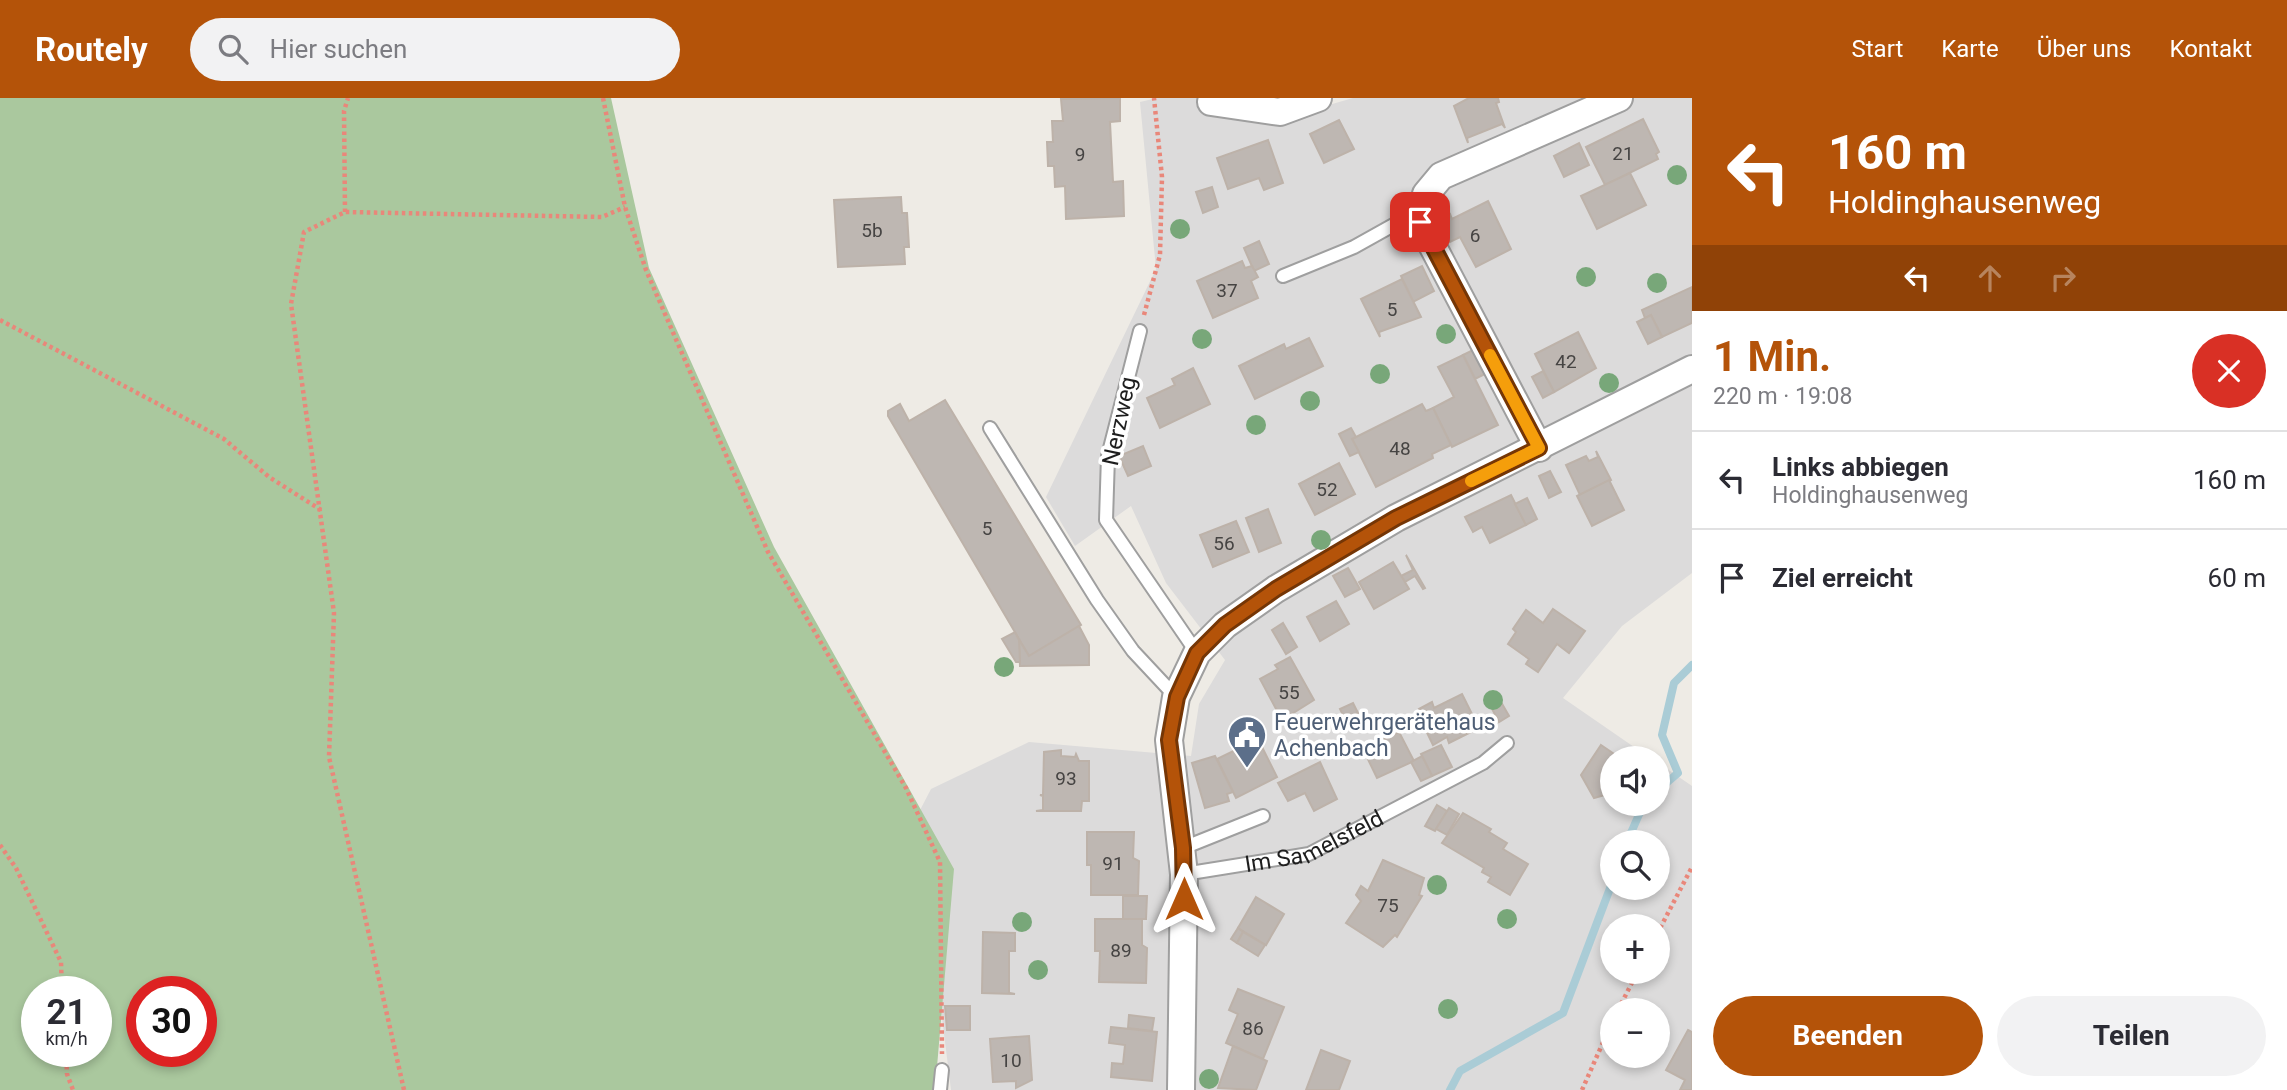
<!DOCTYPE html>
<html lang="de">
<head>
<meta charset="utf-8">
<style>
	:root { --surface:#fff; --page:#f2f2f3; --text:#2b2b33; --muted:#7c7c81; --line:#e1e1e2; --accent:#b45309 }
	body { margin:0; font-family:Roboto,sans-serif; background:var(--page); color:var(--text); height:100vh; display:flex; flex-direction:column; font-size:26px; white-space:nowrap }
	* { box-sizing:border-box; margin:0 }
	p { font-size:23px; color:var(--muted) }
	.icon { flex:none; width:38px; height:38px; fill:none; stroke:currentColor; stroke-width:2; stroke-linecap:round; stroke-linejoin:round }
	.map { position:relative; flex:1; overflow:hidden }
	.panel { display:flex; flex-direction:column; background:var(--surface); width:595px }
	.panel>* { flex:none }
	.guide { background:#b45309; color:#fff; overflow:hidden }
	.controls { position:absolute; left:1600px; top:648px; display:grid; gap:14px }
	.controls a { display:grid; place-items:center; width:70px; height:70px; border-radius:50%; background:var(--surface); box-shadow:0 4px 10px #0003; font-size:35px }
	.speed { position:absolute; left:21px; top:878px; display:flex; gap:14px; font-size:35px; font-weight:700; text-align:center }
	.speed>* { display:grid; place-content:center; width:91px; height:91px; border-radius:50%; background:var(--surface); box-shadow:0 4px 10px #0003; line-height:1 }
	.speed small { font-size:18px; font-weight:400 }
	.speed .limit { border:10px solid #d22; background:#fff; color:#111 }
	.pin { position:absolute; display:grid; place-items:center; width:60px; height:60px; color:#fff; margin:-30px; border-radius:14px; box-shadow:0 4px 10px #0006 }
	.me { position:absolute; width:77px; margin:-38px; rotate:0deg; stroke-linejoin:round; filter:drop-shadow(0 0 5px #0008) }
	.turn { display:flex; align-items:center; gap:24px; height:147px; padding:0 21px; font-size:32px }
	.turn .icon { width:91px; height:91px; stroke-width:2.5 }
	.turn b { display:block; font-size:49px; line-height:60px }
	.lanes { display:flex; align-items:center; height:66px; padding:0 21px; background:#0003; justify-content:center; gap:35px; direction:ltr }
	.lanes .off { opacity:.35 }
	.round { display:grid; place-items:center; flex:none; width:74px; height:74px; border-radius:37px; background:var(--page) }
	.headline { display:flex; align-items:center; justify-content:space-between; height:119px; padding:0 21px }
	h1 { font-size:42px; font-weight:700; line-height:52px; color:var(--accent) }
	.action { display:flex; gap:14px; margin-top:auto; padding:14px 21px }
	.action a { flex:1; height:80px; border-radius:42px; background:var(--accent); color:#fff; font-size:28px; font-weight:700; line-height:80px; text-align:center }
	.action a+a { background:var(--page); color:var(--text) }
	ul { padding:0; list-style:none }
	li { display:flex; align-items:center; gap:21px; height:98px; padding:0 21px; border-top:2px solid var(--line) }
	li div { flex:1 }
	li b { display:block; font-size:26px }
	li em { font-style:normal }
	header { display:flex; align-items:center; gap:42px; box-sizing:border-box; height:98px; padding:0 35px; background:var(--accent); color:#fff }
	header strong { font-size:33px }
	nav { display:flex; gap:38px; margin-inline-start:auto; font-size:24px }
	.search { width:490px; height:63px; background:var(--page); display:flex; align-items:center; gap:18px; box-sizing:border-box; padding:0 24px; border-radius:38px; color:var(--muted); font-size:26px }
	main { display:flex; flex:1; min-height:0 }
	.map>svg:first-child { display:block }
</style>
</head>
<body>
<header>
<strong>Routely</strong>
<div class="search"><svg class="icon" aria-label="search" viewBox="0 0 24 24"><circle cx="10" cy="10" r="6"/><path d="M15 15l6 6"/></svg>Hier suchen</div>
<nav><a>Start</a><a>Karte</a><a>Über uns</a><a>Kontakt</a></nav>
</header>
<main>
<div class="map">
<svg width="1692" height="992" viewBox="0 0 1692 992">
	<rect width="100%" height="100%" fill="#eeebe5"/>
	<path fill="#dcdbdb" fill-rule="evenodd" d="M1157,0H1199L1284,20L1353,0H1692V475L1622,528L1563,600L1650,660H1612V705H1657V664L1692,688V992H951L917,718L931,691L1029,644L1191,658L1199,606L1225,562L1166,485L1131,408L1075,448L1046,399L1156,171L1140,4ZM1612,744H1657V789H1612ZM1612,828H1657V873H1612ZM1612,912H1657V957H1612Z"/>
	<path fill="#aac89e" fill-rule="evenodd" d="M0,0H611L649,170L774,449L954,771L935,992H0ZM37,894H96V954H37ZM142,894H201V954H142Z"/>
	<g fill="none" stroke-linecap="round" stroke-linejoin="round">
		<g stroke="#aaccd6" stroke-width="8">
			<polyline points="1657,693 1678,675 1662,637 1674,585 1692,567"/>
			<polyline points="1627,744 1644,705"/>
			<polyline points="1450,992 1460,973 1563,915 1612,785"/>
		</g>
	</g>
	<g fill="#beb7b2" stroke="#bdb2a9" stroke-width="2">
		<polygon points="1120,0 1120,23 1110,24 1113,84 1123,83 1124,118 1066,121 1065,88 1055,89 1054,68 1048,68 1047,44 1053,44 1052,23 1063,23 1061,1"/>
		<polygon points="1469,0 1498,0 1499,4 1496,5 1505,30 1502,26 1467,40 1468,45 1454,8"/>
		<polygon points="1643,21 1659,54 1656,56 1658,61 1605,87 1586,49"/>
		<polygon points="1339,22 1354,51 1324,65 1310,36"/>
		<polygon points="1268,42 1283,85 1264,92 1259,80 1228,91 1217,60"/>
		<polygon points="1579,45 1589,67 1564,79 1554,58"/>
		<polygon points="1630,75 1646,107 1597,131 1581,98"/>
		<polygon points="1212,89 1218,109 1203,115 1196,94"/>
		<polygon points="901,99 902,115 907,115 909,149 904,149 905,166 838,169 834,102"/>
		<polygon points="1488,103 1511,151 1476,169 1460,139 1450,144 1439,122 1450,116 1452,121"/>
		<polygon points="1259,143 1269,166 1254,173 1244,150"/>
		<polygon points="1242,163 1245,170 1252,168 1258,179 1251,183 1258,200 1213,220 1197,183"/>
		<polygon points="1422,168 1434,193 1413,204 1401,178"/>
		<polygon points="1402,181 1421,219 1379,234 1380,239 1361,201"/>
		<polygon points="1692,189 1692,225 1662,239 1651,217 1645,220 1642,212"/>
		<polygon points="1651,217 1662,239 1648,246 1637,224"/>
		<polygon points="1578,234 1596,270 1554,294 1535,256"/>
		<polygon points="1309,240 1323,268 1255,301 1239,268 1284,246 1286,251"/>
		<polygon points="1475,251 1487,275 1475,281 1463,257"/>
		<polygon points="1463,257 1498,327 1452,349 1433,310 1454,299 1438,269"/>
		<polygon points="1193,270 1210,306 1160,330 1147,300 1175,287 1172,281"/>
		<polygon points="1543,273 1554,294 1543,300 1532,279"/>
		<polygon points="945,302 1081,527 1029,558 888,318 888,313 900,306 909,323"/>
		<polygon points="1422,306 1426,313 1433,310 1451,347 1432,356 1433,360 1376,389 1352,341"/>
		<polygon points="1351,330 1356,339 1352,341 1359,354 1350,358 1339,336"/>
		<polygon points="1143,348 1151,368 1128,378 1119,358"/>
		<polygon points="1596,353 1611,382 1580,397 1566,367 1586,358 1589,363 1598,359"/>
		<polygon points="1339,365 1355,396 1315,417 1299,386"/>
		<polygon points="1550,373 1561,394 1549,400 1539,378"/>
		<polygon points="1609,382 1624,412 1592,428 1577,398"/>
		<polygon points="1511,397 1526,427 1490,445 1482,429 1473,434 1465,419"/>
		<polygon points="1527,400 1537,421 1526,427 1515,406"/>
		<polygon points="1268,411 1281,445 1259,454 1246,420"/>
		<polygon points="1236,423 1249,454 1213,469 1200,437"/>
		<polygon points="1406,457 1425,490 1423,491 1415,478 1405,484 1401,478 1413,472"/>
		<polygon points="1393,464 1409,491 1374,511 1359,484"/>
		<polygon points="1348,470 1360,491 1345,499 1333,478"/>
		<polygon points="1336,503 1349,526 1320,543 1307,519"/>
		<polygon points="1553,511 1585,533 1569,555 1557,546 1538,574 1526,566 1529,561 1508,546 1516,534 1513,531 1526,512 1543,525"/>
		<polygon points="1283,525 1297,549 1286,556 1272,532"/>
		<polygon points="1079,528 1089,547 1089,567 1020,568 1019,542 1029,558"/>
		<polygon points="1015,534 1019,542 1020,564 1016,564 1002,541"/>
		<polygon points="1290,559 1314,602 1282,622 1260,581 1278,571 1275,567"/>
		<polygon points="1462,596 1479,630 1449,645 1447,639 1433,647 1419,618 1422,616 1419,611 1432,604 1434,610"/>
		<polygon points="1501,604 1509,618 1499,624 1491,609"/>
		<polygon points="1353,605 1358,615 1345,621 1340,611"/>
		<polygon points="1399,634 1414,663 1377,680 1363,651"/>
		<polygon points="1258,641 1277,679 1236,700 1217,661"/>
		<polygon points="1441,647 1452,669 1432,678 1421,656"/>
		<polygon points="1601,647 1620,660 1612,660 1612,695 1594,700 1581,677"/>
		<polygon points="1061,652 1061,658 1075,659 1076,656 1079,663 1089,663 1089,703 1082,703 1081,713 1036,713 1043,712 1043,698 1040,697 1043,697 1044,654"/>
		<polygon points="1215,658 1233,694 1227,696 1229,703 1205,710 1192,665"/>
		<polygon points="1422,658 1432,678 1421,683 1411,664"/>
		<polygon points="1320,664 1337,701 1314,713 1305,695 1288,703 1278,685"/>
		<polygon points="1437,707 1447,713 1435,733 1425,728"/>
		<polygon points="1449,710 1459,716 1447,737 1436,731"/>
		<polygon points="1463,715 1491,731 1489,734 1507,745 1503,751 1528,766 1510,797 1488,784 1491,779 1482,774 1484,770 1442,745"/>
		<polygon points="1087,734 1134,734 1133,760 1139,763 1138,797 1091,797 1091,767 1087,767"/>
		<polygon points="1383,762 1424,780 1419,797 1422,798 1397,839 1395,837 1383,849 1346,825 1361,803 1356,797 1361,788 1368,793"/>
		<polygon points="1123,798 1147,798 1146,821 1123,821"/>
		<polygon points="1256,799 1284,816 1266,847 1238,830"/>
		<polygon points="1095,821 1142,821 1142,847 1147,850 1146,885 1099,884 1100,853 1095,853"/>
		<polygon points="1238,830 1243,834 1237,845 1231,841"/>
		<polygon points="983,834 1015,835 1015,853 1009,853 1009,895 1015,896 982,895"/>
		<polygon points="1243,834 1265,847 1258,858 1237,845"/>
		<polygon points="1238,891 1284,909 1263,961 1226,945 1238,916 1229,912"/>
		<polygon points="945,908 970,908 970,932 947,932"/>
		<polygon points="1129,917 1154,920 1152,933 1128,930"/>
		<polygon points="1111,929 1157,934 1152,983 1111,979 1112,965 1123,966 1125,947 1109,945"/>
		<polygon points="1688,932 1692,934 1692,992 1680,992 1685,982 1666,972"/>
		<polygon points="1029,938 1032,982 1016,990 1016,983 993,984 990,941"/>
		<polygon points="1233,948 1267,963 1256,992 1218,990"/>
		<polygon points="1321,952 1350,963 1339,992 1306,992"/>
	</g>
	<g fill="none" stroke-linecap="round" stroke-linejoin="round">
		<g stroke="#9f9f9f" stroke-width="16">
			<g id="service">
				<polyline points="1283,178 1354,149 1397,125 1420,124"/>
				<polyline points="1140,233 1108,358 1106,422 1197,555"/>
				<polyline points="990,330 1097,502 1133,553 1176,599"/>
				<polyline points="1183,750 1263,718"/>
				<path id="s1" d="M1184,776L1309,756L1483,665L1507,645"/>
				<polyline points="940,992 942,972"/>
			</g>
		</g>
		<g stroke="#9f9f9f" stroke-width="30">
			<g id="minor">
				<polyline points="1211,4 1280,14 1318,0"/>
				<polyline points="1539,350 1420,124 1426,96 1441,78 1619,0"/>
				<polyline points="1181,992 1184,776 1169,642 1176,599 1197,555 1225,527 1276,491 1396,420 1692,271"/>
			</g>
		</g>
		<g stroke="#e9877a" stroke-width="4.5" stroke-dasharray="3.5 3.5" stroke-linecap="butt">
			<polyline points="603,0 625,109 646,172 768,454 906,690 940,764 942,956"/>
			<polyline points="345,114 344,13 348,0"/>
			<polyline points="1144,217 1160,157 1162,79 1154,0"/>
			<polyline points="0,222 224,341 269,379 321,412"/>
			<polyline points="0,747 16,770 61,864 62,894"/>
			<polyline points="1657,836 1692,769"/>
			<polyline points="1618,912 1638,873"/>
			<polyline points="66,954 67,976 73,992"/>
			<polyline points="404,992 329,659 334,515 291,206 304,134 345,114 602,119 625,109"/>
			<polyline points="1582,992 1612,924"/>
		</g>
		<use href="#service" stroke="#fff" stroke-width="12"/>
		<use href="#minor" stroke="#fff" stroke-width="26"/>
	</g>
	<g fill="#78a779">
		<circle cx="1677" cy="77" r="10"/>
		<circle cx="1180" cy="131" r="10"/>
		<circle cx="1586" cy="179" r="10"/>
		<circle cx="1657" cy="185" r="10"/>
		<circle cx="1446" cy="236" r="10"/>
		<circle cx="1202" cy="241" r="10"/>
		<circle cx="1380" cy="276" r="10"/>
		<circle cx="1609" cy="285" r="10"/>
		<circle cx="1310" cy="303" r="10"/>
		<circle cx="1256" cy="327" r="10"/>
		<circle cx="1321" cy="442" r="10"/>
		<circle cx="1004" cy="569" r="10"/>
		<circle cx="1493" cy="602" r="10"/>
		<circle cx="1437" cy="787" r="10"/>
		<circle cx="1507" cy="821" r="10"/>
		<circle cx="1022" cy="824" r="10"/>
		<circle cx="1038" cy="872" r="10"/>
		<circle cx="1448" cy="911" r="10"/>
		<circle cx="1209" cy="981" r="10"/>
	</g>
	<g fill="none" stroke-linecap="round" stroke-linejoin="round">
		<g stroke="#753606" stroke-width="18">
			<polyline id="route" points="1184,801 1183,750 1169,642 1177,599 1197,555 1225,527 1276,491 1396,420 1539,350 1420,124"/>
		</g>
		<use href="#route" stroke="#b45309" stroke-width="12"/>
		<polyline stroke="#f59e0b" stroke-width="12" points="1471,383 1539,350 1490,257"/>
	</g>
	<defs>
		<g id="civic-pin" transform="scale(2.0125)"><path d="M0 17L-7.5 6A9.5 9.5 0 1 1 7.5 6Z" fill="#5c6f8a" stroke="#fff"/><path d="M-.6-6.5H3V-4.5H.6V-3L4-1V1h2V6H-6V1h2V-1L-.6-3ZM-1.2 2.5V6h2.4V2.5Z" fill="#fff"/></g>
	</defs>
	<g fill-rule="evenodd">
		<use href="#civic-pin" x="1247" y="637"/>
	</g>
	<g text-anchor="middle" stroke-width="7" stroke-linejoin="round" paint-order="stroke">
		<g font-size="19" fill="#464443">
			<text x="1623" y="62">21</text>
			<text x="1080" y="63">9</text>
			<text x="872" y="139">5b</text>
			<text x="1475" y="144">6</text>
			<text x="1227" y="199">37</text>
			<text x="1392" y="218">5</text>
			<text x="1566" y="270">42</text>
			<text x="1400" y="357">48</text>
			<text x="1327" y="398">52</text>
			<text x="987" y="437">5</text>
			<text x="1224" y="452">56</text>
			<text x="1289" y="601">55</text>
			<text x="1066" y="687">93</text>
			<text x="1113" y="772">91</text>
			<text x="1388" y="814">75</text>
			<text x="1121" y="859">89</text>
			<text x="1253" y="937">86</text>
			<text x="1011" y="969">10</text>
		</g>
		<g font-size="23" fill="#1e1e1e" stroke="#fff">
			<text transform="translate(1119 323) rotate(-78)" y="8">Nerzweg</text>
			<text dy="8" stroke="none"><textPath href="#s1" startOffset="135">Im Samelsfeld</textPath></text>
		</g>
		<g font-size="23" fill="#4e5e75" stroke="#fff" text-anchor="start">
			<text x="1274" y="632">Feuerwehrgerätehaus<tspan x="1274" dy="26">Achenbach</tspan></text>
		</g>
	</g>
</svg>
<div class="controls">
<a><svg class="icon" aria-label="sound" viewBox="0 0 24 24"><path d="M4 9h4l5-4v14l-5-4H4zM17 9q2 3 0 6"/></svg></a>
<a><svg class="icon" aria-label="search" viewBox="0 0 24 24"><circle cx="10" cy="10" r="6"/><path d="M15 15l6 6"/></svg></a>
<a>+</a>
<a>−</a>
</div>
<div class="speed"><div>21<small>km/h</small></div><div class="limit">30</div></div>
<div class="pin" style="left:1420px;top:124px;background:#d93025"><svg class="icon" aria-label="arrive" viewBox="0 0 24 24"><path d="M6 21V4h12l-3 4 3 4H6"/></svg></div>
<svg class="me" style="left:1184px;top:801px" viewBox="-20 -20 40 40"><path d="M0-17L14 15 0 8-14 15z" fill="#b45309" stroke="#fff" stroke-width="4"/></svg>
</div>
<section class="panel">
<div class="guide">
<div class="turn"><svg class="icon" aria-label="left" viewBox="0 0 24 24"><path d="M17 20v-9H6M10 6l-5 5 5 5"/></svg><div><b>160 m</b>Holdinghausenweg</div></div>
<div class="lanes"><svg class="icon" aria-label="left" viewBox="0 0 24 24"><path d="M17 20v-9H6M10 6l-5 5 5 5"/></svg><svg class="icon off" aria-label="ahead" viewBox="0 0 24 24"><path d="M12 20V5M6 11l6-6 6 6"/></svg><svg class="icon off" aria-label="right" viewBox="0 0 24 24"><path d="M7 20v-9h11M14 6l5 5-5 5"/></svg></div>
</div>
<div class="headline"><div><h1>1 Min.</h1><p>220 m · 19:08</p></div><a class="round" style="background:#d93025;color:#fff"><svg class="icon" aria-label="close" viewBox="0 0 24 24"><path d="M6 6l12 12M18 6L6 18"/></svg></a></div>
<ul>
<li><svg class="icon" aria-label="left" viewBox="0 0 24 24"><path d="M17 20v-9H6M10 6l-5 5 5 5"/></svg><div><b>Links abbiegen</b><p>Holdinghausenweg</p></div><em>160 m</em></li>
<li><svg class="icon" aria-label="arrive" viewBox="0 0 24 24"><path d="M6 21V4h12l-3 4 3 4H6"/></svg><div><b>Ziel erreicht</b></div><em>60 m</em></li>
</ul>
<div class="action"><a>Beenden</a><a>Teilen</a></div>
</section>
</main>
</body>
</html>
